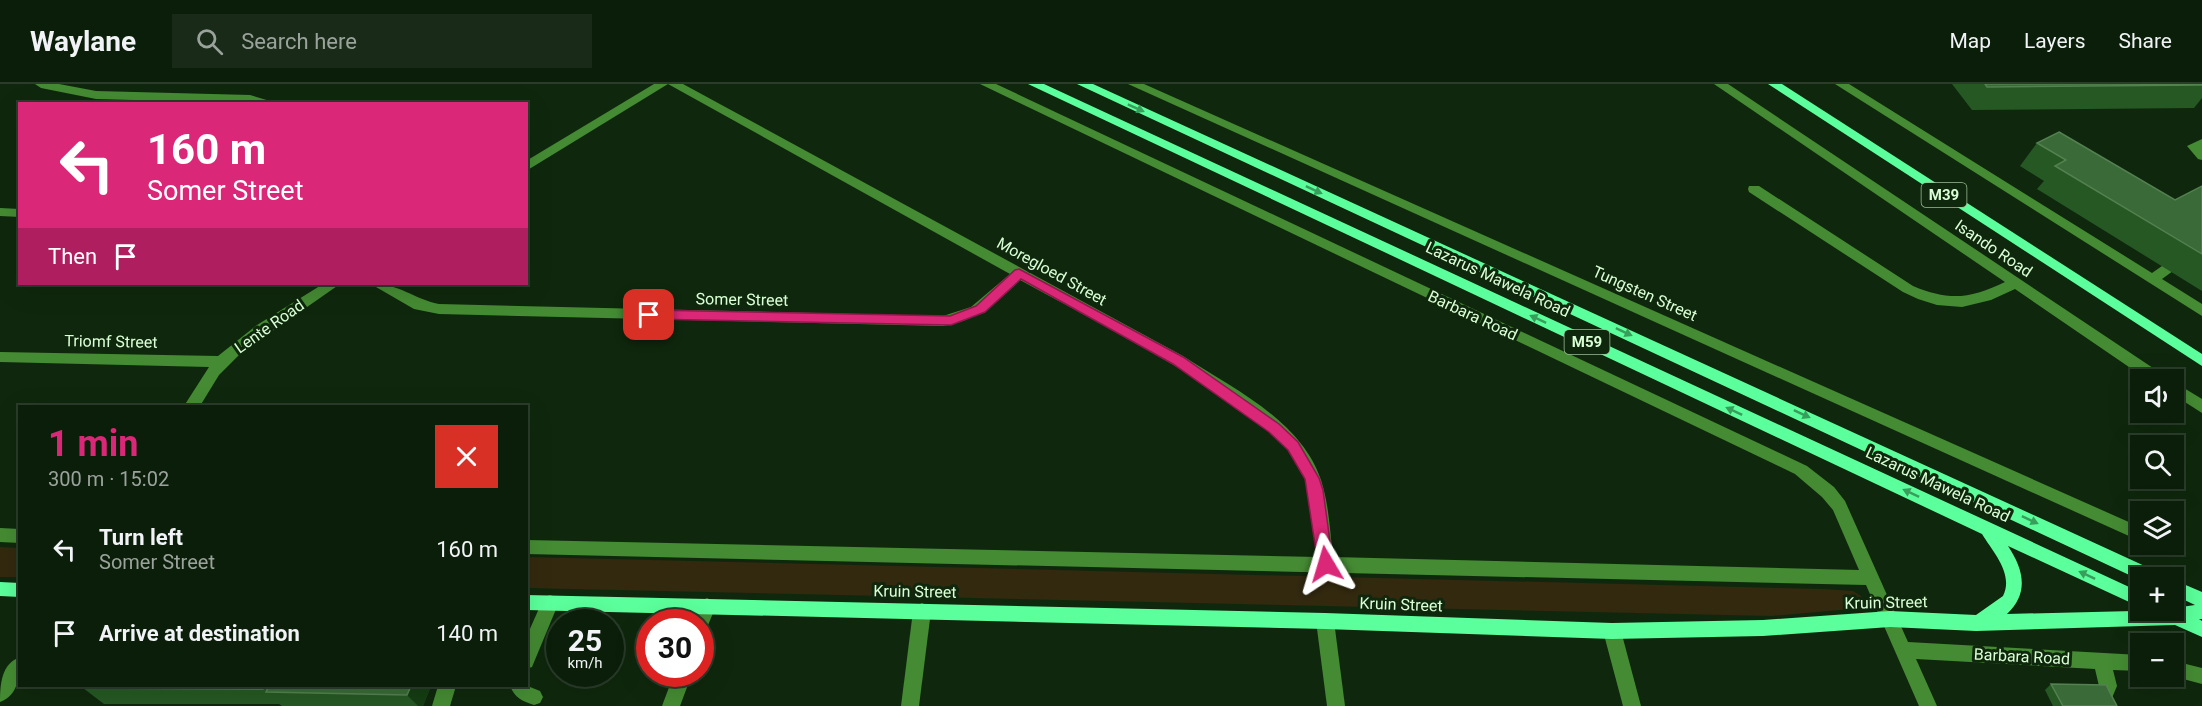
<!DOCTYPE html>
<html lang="en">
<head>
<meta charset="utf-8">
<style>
	:root { --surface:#0b1e0a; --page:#192b18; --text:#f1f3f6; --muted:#9aa29c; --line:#2b3c2b; --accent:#db2777 }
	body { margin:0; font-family:Roboto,sans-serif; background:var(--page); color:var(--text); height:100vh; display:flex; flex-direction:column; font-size:22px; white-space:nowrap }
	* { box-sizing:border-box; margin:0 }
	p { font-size:20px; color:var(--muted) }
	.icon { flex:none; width:33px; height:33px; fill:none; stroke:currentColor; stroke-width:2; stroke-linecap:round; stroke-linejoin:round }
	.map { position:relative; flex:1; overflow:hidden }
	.details { position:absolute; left:18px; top:321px; width:510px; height:282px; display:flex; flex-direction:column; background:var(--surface); border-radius:0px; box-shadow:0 6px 24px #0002,0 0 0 2px var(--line) }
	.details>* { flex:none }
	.guide { position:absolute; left:18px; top:18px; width:510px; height:183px; border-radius:0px; box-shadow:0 6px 24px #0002,0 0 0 2px var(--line); background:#db2777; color:#fff; overflow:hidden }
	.tools { position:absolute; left:2130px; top:285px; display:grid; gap:12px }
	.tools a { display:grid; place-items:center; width:54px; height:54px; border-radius:0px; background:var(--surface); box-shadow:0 6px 24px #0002,0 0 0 2px var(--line); font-size:30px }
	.speed { position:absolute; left:546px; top:525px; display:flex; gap:12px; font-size:30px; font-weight:700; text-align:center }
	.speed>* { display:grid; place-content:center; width:78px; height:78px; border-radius:50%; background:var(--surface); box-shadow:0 6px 24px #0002,0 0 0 2px var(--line); line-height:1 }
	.speed small { font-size:15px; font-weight:400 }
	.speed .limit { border:9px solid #d22; background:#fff; color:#111 }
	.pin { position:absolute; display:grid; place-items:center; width:51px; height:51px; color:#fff; margin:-26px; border-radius:12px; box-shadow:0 3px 9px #0006 }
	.me { position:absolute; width:66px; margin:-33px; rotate:353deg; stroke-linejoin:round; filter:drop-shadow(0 0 4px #0008) }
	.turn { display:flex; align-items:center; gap:21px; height:126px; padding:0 30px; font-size:27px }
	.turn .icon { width:78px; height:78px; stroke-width:2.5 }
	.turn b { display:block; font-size:42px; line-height:51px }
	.then { display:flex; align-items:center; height:57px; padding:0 30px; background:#0003; gap:12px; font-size:22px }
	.round { display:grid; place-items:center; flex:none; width:63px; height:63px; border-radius:0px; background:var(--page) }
	.summary { display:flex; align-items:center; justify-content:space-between; height:102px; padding:0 30px }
	h1 { font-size:36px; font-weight:700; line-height:45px; color:var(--accent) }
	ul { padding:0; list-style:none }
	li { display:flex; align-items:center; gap:18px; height:84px; padding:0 30px }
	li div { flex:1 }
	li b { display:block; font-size:22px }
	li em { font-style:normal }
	header { display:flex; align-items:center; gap:36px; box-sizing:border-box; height:84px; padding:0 30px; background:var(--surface); border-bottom:2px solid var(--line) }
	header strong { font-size:28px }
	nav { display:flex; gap:33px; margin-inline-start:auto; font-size:21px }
	.search { width:420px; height:54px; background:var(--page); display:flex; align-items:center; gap:15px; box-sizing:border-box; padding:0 21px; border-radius:0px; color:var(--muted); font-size:22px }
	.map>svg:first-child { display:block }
</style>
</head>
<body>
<header>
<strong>Waylane</strong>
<div class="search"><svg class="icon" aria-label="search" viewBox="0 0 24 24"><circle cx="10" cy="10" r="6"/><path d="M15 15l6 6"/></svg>Search here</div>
<nav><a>Map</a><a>Layers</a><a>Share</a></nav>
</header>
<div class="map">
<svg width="2202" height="622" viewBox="0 0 2202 622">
	<rect width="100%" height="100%" fill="#0f280d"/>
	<g fill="#33290f">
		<polygon points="0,463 19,464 19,493 0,493"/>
		<polygon points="527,473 1823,505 1853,507 1861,512 1863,524 1771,532 527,504"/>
	</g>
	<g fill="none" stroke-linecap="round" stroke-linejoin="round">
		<g fill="#458b33" fill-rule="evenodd">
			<polygon points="35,0 59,0 96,7 250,11 280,20 96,15 41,4"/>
			<polygon points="654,0 668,0 526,87 526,77"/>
			<path d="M668,0H683L1183,272C1232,304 1301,336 1321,396C1329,421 1330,447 1333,473L1859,486L1833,426L1822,413L1795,390L980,0H996L1807,382L1834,403L1845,417L1908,558L2140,571V587L2113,586L2117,602L2109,621L2099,622L2094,615L2099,602L2095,585L1916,575L1937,622H1919L1866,501L526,470V456L1317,473C1313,442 1314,406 1297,379C1278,348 1245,327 1215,307C1153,266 1086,232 1020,196C997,219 976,237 943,242L439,230L414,225L376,203L374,200C400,200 414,215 439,220L943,232L971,223L1010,190Z"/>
			<polygon points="1128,0 1144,0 2140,443 2140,457"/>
			<path d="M1714,0H1728L2165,292L2167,296H2148L2015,205L1991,216L1962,223L1937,221L1918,215L1903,208L1749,108L1748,105L1749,102H1759L1913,202C1949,217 1970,215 2005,198Z"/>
			<polygon points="1835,0 1849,0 2152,189 2202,154 2202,166 2162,195 2202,220 2202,232"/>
			<polygon points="2202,55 2202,76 2198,75 2187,62"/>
			<polygon points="0,124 20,125 20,133 0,132"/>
			<polygon points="323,200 340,200 241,269 219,291 200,322 184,322 209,283 0,278 0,268 218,272 257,241"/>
			<polygon points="2174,298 2202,315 2202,329 2174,311"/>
			<polygon points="0,444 20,445 20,459 0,458"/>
			<polygon points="550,511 556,513 559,518 532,583 526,585 526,554 544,513"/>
			<polygon points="707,514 713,517 716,522 706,546 700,549 700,538 692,538 701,517"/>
			<polygon points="922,519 928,522 931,527 919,622 901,622 913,527 916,522"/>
			<polygon points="1325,529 1331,532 1334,537 1345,622 1327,622 1316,537 1319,532"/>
			<polygon points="1612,539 1618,542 1621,547 1641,622 1623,622 1603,547 1606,542"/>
			<path d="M20,573C20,590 19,611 0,618C0,601 1,580 20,573Z"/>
			<polygon points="2174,577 2202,584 2202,600 2172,592"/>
			<polygon points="674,590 692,590 680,622 662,622"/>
			<path d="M526,598L530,603L540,607L543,613L540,619L534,621C522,617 515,614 510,602H526Z"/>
			<polygon points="438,602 456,602 450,622 432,622"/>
		</g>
		<g fill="#5bff9b" fill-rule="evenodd">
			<path d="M1028,0H1044L2140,508V523L2008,462C2024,486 2029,509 2007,530L2174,526V524L2195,521L2174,511V496L2202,508V535H2199L2202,537V553L2175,541L1976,547L1890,543L1763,552L1612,555L1325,545L526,526V511L1325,529L1612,539L1763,536L1890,527L1976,531L2003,512C2014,490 1993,468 1982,450Z"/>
			<polygon points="1077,0 1093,0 2160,489 2162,494 2140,494 2140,496"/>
			<polygon points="1768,0 1782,0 2202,270 2202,282"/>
			<polygon points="0,498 20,499 20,513 0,512"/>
		</g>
	</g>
	<g fill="#265824">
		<polygon points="1952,0 2202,0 2202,14 2194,24 1972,26"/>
		<polygon points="2037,59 2175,116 2202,102 2202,207 2037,105 2044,97 2020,82"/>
		<polygon points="2051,600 2117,622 2053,622 2045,606"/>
		<polygon points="85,602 431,602 423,622 282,622 279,620 104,620 83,604"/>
	</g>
	<polygon fill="#153d13" points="411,602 431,602 423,622 418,622 407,611"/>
	<g fill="#3a6a37" stroke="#538150" stroke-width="1.5">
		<polygon points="1985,0 2202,0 2202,1 1987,3"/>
		<polygon points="2059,48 2175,116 2202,102 2202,170 2055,82 2066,76 2037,59"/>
		<polygon points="2051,600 2106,601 2117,622 2063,622"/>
		<polygon points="85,602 265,602 263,605 83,604"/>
		<polygon points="269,602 411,602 407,611 266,608"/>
	</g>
	<defs><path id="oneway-solid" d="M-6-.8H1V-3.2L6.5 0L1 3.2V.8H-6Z" transform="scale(1.5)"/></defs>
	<g fill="#399e5b">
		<use href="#oneway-solid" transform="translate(1136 24) rotate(24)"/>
		<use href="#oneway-solid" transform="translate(1314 106) rotate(25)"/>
		<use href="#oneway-solid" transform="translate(1538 235) rotate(-155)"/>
		<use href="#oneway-solid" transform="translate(1624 248) rotate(25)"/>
		<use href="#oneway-solid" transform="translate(1734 327) rotate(-155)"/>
		<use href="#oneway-solid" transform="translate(1802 330) rotate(25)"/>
		<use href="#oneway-solid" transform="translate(1911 409) rotate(-155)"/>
		<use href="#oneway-solid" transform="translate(2030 436) rotate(25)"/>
		<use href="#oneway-solid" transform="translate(2087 491) rotate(-155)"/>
	</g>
	<polygon fill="#db2777" stroke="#8e194d" stroke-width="1.5" points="1019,185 1183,273 1279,340 1298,358 1319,394 1323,406 1333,480 1331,484 1326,486 1320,484 1318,480 1305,395 1288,366 1269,348 1173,280 1021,195 985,228 951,241 649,235 642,231 649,226 950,232 976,222 1015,186"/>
	<g text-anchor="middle" stroke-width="6" stroke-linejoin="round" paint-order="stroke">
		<g fill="#0f280d" stroke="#9cbe98" stroke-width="1.5">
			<rect x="1921.5" y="99" width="45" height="24" rx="4.5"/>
			<rect x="1564.5" y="246" width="45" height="24" rx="4.5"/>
		</g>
		<g font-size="15" font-weight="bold" fill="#d9ffd4">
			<text x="1944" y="116">M39</text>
			<text x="1587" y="263">M59</text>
		</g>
		<g font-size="16" fill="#d9ffd4" stroke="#0f280d">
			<text transform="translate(1994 164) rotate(34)" y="6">Isando Road</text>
			<text transform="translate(1052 187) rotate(29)" y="6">Moregloed Street</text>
			<text transform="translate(1498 195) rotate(25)" y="6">Lazarus Mawela Road</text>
			<text transform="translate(1645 209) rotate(24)" y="6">Tungsten Street</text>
			<text transform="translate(742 215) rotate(1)" y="6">Somer Street</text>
			<text transform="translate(1473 231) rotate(25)" y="6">Barbara Road</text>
			<text transform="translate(269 242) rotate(-35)" y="6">Lente Road</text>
			<text transform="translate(111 257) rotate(1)" y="6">Triomf Street</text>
			<text transform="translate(1938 400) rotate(25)" y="6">Lazarus Mawela Road</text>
			<text transform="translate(915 507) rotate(1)" y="6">Kruin Street</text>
			<text transform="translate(1886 518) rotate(-1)" y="6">Kruin Street</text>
			<text transform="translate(1401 520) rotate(2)" y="6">Kruin Street</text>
			<text transform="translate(2022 572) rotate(3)" y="6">Barbara Road</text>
		</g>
	</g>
</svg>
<div class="tools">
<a><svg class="icon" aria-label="sound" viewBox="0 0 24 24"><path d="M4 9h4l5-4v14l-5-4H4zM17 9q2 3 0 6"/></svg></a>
<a><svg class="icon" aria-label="search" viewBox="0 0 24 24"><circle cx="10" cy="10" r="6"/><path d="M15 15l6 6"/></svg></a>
<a><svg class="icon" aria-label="layers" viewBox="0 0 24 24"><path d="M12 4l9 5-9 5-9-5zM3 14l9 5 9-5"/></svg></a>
<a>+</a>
<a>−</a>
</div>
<div class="speed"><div>25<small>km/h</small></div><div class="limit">30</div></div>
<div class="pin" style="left:649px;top:231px;background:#d93025"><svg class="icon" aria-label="arrive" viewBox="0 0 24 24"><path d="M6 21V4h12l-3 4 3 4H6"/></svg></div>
<svg class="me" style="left:1326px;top:480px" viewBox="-20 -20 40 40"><path d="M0-17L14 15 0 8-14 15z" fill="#db2777" stroke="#fff" stroke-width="4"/></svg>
<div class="guide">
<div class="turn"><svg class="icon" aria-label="left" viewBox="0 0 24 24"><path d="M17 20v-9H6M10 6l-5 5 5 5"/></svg><div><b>160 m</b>Somer Street</div></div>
<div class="then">Then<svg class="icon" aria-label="arrive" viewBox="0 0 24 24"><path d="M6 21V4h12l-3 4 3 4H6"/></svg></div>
</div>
<section class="details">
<div class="summary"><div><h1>1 min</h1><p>300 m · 15:02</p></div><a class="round" style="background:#d93025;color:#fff"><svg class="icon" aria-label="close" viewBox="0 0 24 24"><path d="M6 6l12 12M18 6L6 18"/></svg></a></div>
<ul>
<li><svg class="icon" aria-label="left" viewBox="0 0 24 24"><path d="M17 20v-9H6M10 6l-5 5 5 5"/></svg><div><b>Turn left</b><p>Somer Street</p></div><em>160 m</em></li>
<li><svg class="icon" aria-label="arrive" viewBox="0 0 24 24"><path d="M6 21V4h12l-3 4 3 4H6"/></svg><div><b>Arrive at destination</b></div><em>140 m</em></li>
</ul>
</section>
</div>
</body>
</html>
